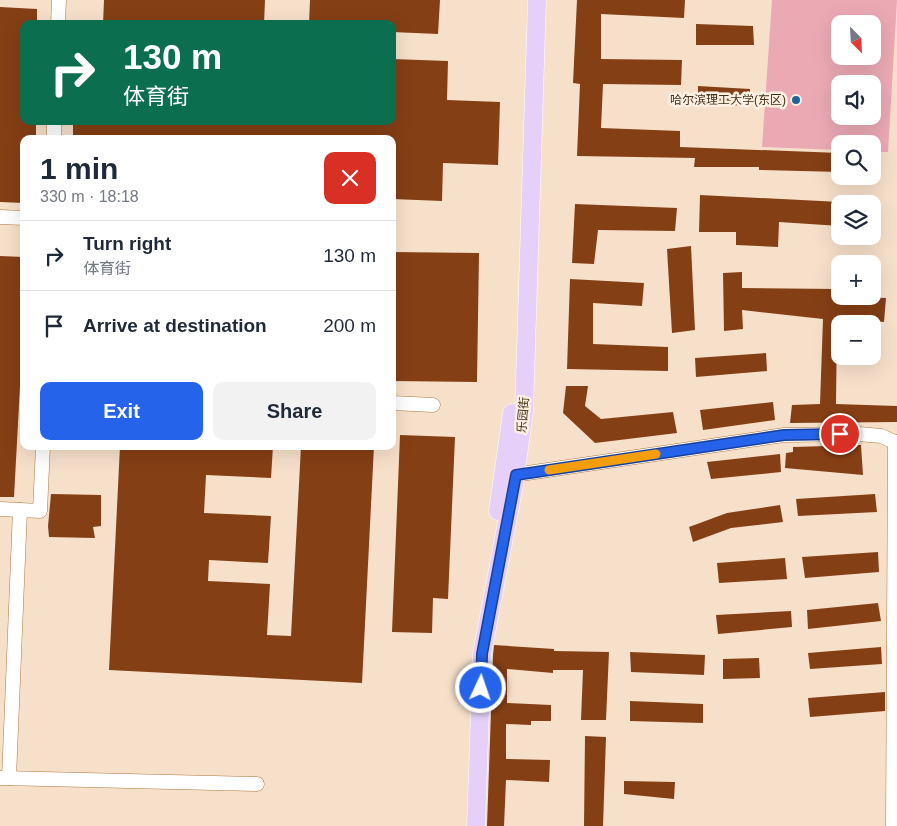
<!DOCTYPE html>
<html lang="en">
<head>
<meta charset="utf-8">
<style>
	:root { --surface:#fff; --page:#f2f2f3; --text:#1f2937; --muted:#747a83; --line:#e0e1e3; --accent:#2563eb }
	body { margin:0; font-family:Helvetica,"Noto Sans SC",sans-serif; background:var(--page); color:var(--text); height:100vh; display:flex; flex-direction:column; font-size:19px; white-space:nowrap }
	* { box-sizing:border-box; margin:0 }
	p { font-size:16px; color:var(--muted) }
	.icon { flex:none; width:28px; height:28px; fill:none; stroke:currentColor; stroke-width:2; stroke-linecap:round; stroke-linejoin:round }
	.map { position:relative; flex:1; overflow:hidden }
	.side { position:absolute; left:20px; top:135px; width:376px; height:315px; display:flex; flex-direction:column; background:var(--surface); border-radius:10px; box-shadow:0 5px 20px #0002 }
	.side>* { flex:none }
	.guide { position:absolute; left:20px; top:20px; width:376px; height:105px; border-radius:10px; box-shadow:0 5px 20px #0002; background:#0b6e4f; color:#fff; overflow:hidden }
	.needle { width:32px; rotate:156deg }
	.buttons { position:absolute; left:831px; top:15px; display:grid; gap:10px }
	.buttons a { display:grid; place-items:center; width:50px; height:50px; border-radius:10px; background:var(--surface); box-shadow:0 5px 20px #0002; font-size:25px }
	.pin { position:absolute; display:grid; place-items:center; width:42px; height:42px; color:#fff; margin:-21px; border:2px solid #fff; border-radius:50%; box-shadow:0 1px 5px #0007 }
	.me { position:absolute; width:55px; margin:-28px; rotate:3deg; stroke-linejoin:round; filter:drop-shadow(0 0 4px #0008) }
	.turn { display:flex; align-items:center; gap:18px; height:105px; padding:0 20px; font-size:22px }
	.turn .icon { width:65px; height:65px; stroke-width:2.5 }
	.turn b { display:block; font-size:35px; line-height:42px }
	.round { display:grid; place-items:center; flex:none; width:52px; height:52px; border-radius:10px; background:var(--page) }
	.headline { display:flex; align-items:center; justify-content:space-between; height:85px; padding:0 20px }
	h1 { font-size:30px; font-weight:600; line-height:38px }
	.button { display:flex; gap:10px; margin-top:auto; padding:10px 20px }
	.button a { flex:1; height:58px; border-radius:10px; background:var(--accent); color:#fff; font-size:20px; font-weight:600; line-height:58px; text-align:center }
	.button a+a { background:var(--page); color:var(--text) }
	ul { padding:0; list-style:none }
	li { display:flex; align-items:center; gap:15px; height:70px; padding:0 20px; border-top:1px solid var(--line) }
	li div { flex:1 }
	li b { display:block; font-size:19px }
	li em { font-style:normal }
	.map>svg:first-child { display:block }
</style>
</head>
<body>
<div class="map">
<svg width="897" height="826" viewBox="0 0 897 826">
	<rect width="100%" height="100%" fill="#f7e0ca"/>
	<path fill="#eba9b4" fill-rule="evenodd" d="M772,0H897L888,152H873L872,144H840V150L762,147ZM840,24H872V56H840ZM840,84H872V116H840Z"/>
	<g fill="#853f15">
		<polygon points="104,0 265,0 264,24 103,24"/>
		<polygon points="310,0 440,0 438,34 392,32 392,24 309,24"/>
		<polygon points="577,0 685,0 684,18 601,14 601,59 682,60 681,85 603,84 601,128 680,131 680,147 840,153 840,172 759,170 759,167 694,167 695,158 577,156 580,84 573,83"/>
		<polygon points="0,7 37,9 37,24 24,24 24,121 36,121 36,139 24,139 24,203 0,202"/>
		<polygon points="696,24 753,26 754,45 696,45"/>
		<polygon points="392,59 448,61 447,100 500,102 498,165 443,163 442,201 392,199 392,139 73,139 73,121 392,121"/>
		<polygon points="698,86 750,89 750,106 698,103"/>
		<polygon points="700,195 840,202 840,226 779,222 778,247 736,245 736,232 699,232"/>
		<polygon points="575,204 677,208 675,231 598,230 594,264 572,263"/>
		<polygon points="691,246 695,330 672,333 667,249"/>
		<polygon points="392,252 479,253 477,382 392,381"/>
		<polygon points="0,256 24,257 24,313 14,497 0,497"/>
		<polygon points="742,272 742,288 837,289 837,296 886,298 884,322 837,318 836,404 897,406 897,422 790,423 792,405 820,404 823,319 742,310 743,329 724,331 723,273"/>
		<polygon points="570,279 644,283 642,306 593,303 593,344 668,347 668,371 567,369"/>
		<polygon points="766,353 767,371 696,377 695,358"/>
		<polygon points="566,386 588,386 585,406 601,419 673,412 677,433 595,443 563,413"/>
		<polygon points="773,402 775,420 703,430 700,410"/>
		<polygon points="400,435 455,437 448,599 433,598 432,633 392,632"/>
		<polygon points="861,445 863,475 785,468 786,453 793,452 793,447"/>
		<polygon points="120,446 273,446 271,478 206,475 204,513 271,516 268,563 209,560 208,581 270,584 267,635 291,636 301,446 374,446 362,683 109,670"/>
		<polygon points="780,454 781,472 711,479 707,462"/>
		<polygon points="51,494 101,495 101,526 93,527 95,538 49,537 48,526"/>
		<polygon points="875,494 877,512 798,516 796,499"/>
		<polygon points="780,505 783,522 731,528 693,542 689,527 727,513"/>
		<polygon points="878,552 879,572 805,578 802,557"/>
		<polygon points="785,558 787,579 719,583 717,563"/>
		<polygon points="878,603 881,621 808,629 807,610"/>
		<polygon points="791,611 792,627 718,634 716,615"/>
		<polygon points="494,645 554,649 554,651 609,652 606,720 581,720 583,670 553,670 553,673 507,669 507,703 551,705 551,721 531,721 531,725 506,724 506,759 550,760 549,782 506,780 504,826 487,826 493,655"/>
		<polygon points="881,647 882,664 810,669 808,653"/>
		<polygon points="630,652 705,655 704,675 631,672"/>
		<polygon points="759,658 760,678 723,679 723,659"/>
		<polygon points="885,692 885,711 810,717 808,698"/>
		<polygon points="630,701 703,704 703,723 630,721"/>
		<polygon points="585,736 606,737 603,826 584,826"/>
		<polygon points="624,781 675,782 674,799 624,794"/>
	</g>
	<g fill="none" stroke-linecap="round" stroke-linejoin="round">
		<g stroke="#ad793f" stroke-width="15">
			<g id="minor">
				<polyline points="58,24 59,0"/>
				<polyline points="54,139 54,121"/>
				<polyline points="0,217 24,218"/>
				<polyline points="392,403 433,405"/>
				<polyline points="507,476 784,435 859,434 881,436 897,443"/>
				<polyline points="0,509 40,511 43,446"/>
				<polyline points="1,778 257,784"/>
				<polyline points="9,778 20,510"/>
				<polyline points="893,826 895,442"/>
			</g>
		</g>
		<g stroke="#fff" stroke-width="19">
			<g id="major">
				<polyline points="498,511 512,413"/>
				<polyline points="476,826 482,654 514,485 524,411 537,0"/>
			</g>
		</g>
		<use href="#minor" stroke="#fff" stroke-width="14"/>
		<use href="#major" stroke="#e6d0fa" stroke-width="18"/>
	</g>
	<g fill="none" stroke-linecap="round" stroke-linejoin="round">
		<g stroke="#184099" stroke-width="12">
			<polyline id="route" points="481,688 482,654 516,475 784,435 840,434"/>
		</g>
		<use href="#route" stroke="#2563eb" stroke-width="9"/>
		<polyline stroke="#f59e0b" stroke-width="9" points="549,470 656,454"/>
	</g>
	<circle fill="#216298" stroke="#fbf0e4" stroke-width="2" cx="796" cy="100" r="5"/>
	<g text-anchor="middle" stroke-width="5" stroke-linejoin="round" paint-order="stroke">
		<g font-size="12" fill="#452f16" stroke="#fbf0e4" text-anchor="end">
			<text x="786" y="104">哈尔滨理工大学(东区)</text>
		</g>
		<g font-size="12" fill="#452f16" stroke="#fbf0e4">
			<text transform="translate(523 415) rotate(-85)" y="4">乐园街</text>
		</g>
	</g>
</svg>
<div class="buttons">
<a><svg class="needle" viewBox="-14 -14 28 28"><path d="M0-13l5 13h-10z" fill="#e53935"/><path d="M0 13l5-13h-10z" fill="#747a83"/></svg></a>
<a><svg class="icon" aria-label="sound" viewBox="0 0 24 24"><path d="M4 9h4l5-4v14l-5-4H4zM17 9q2 3 0 6"/></svg></a>
<a><svg class="icon" aria-label="search" viewBox="0 0 24 24"><circle cx="10" cy="10" r="6"/><path d="M15 15l6 6"/></svg></a>
<a><svg class="icon" aria-label="layers" viewBox="0 0 24 24"><path d="M12 4l9 5-9 5-9-5zM3 14l9 5 9-5"/></svg></a>
<a>+</a>
<a>−</a>
</div>
<div class="pin" style="left:840px;top:434px;background:#d93025"><svg class="icon" aria-label="arrive" viewBox="0 0 24 24"><path d="M6 21V4h12l-3 4 3 4H6"/></svg></div>
<svg class="me" style="left:481px;top:688px" viewBox="-20 -20 40 40"><circle r="17" fill="#2563eb" stroke="#fff" stroke-width="3"/><path d="M0-11L8 9 0 5-8 9z" fill="#fff"/></svg>
<div class="guide">
<div class="turn"><svg class="icon" aria-label="right" viewBox="0 0 24 24"><path d="M7 20v-9h11M14 6l5 5-5 5"/></svg><div><b>130 m</b>体育街</div></div>
</div>
<section class="side">
<div class="headline"><div><h1>1 min</h1><p>330 m · 18:18</p></div><a class="round" style="background:#d93025;color:#fff"><svg class="icon" aria-label="close" viewBox="0 0 24 24"><path d="M6 6l12 12M18 6L6 18"/></svg></a></div>
<ul>
<li><svg class="icon" aria-label="right" viewBox="0 0 24 24"><path d="M7 20v-9h11M14 6l5 5-5 5"/></svg><div><b>Turn right</b><p>体育街</p></div><em>130 m</em></li>
<li><svg class="icon" aria-label="arrive" viewBox="0 0 24 24"><path d="M6 21V4h12l-3 4 3 4H6"/></svg><div><b>Arrive at destination</b></div><em>200 m</em></li>
</ul>
<div class="button"><a>Exit</a><a>Share</a></div>
</section>
</div>
</body>
</html>
